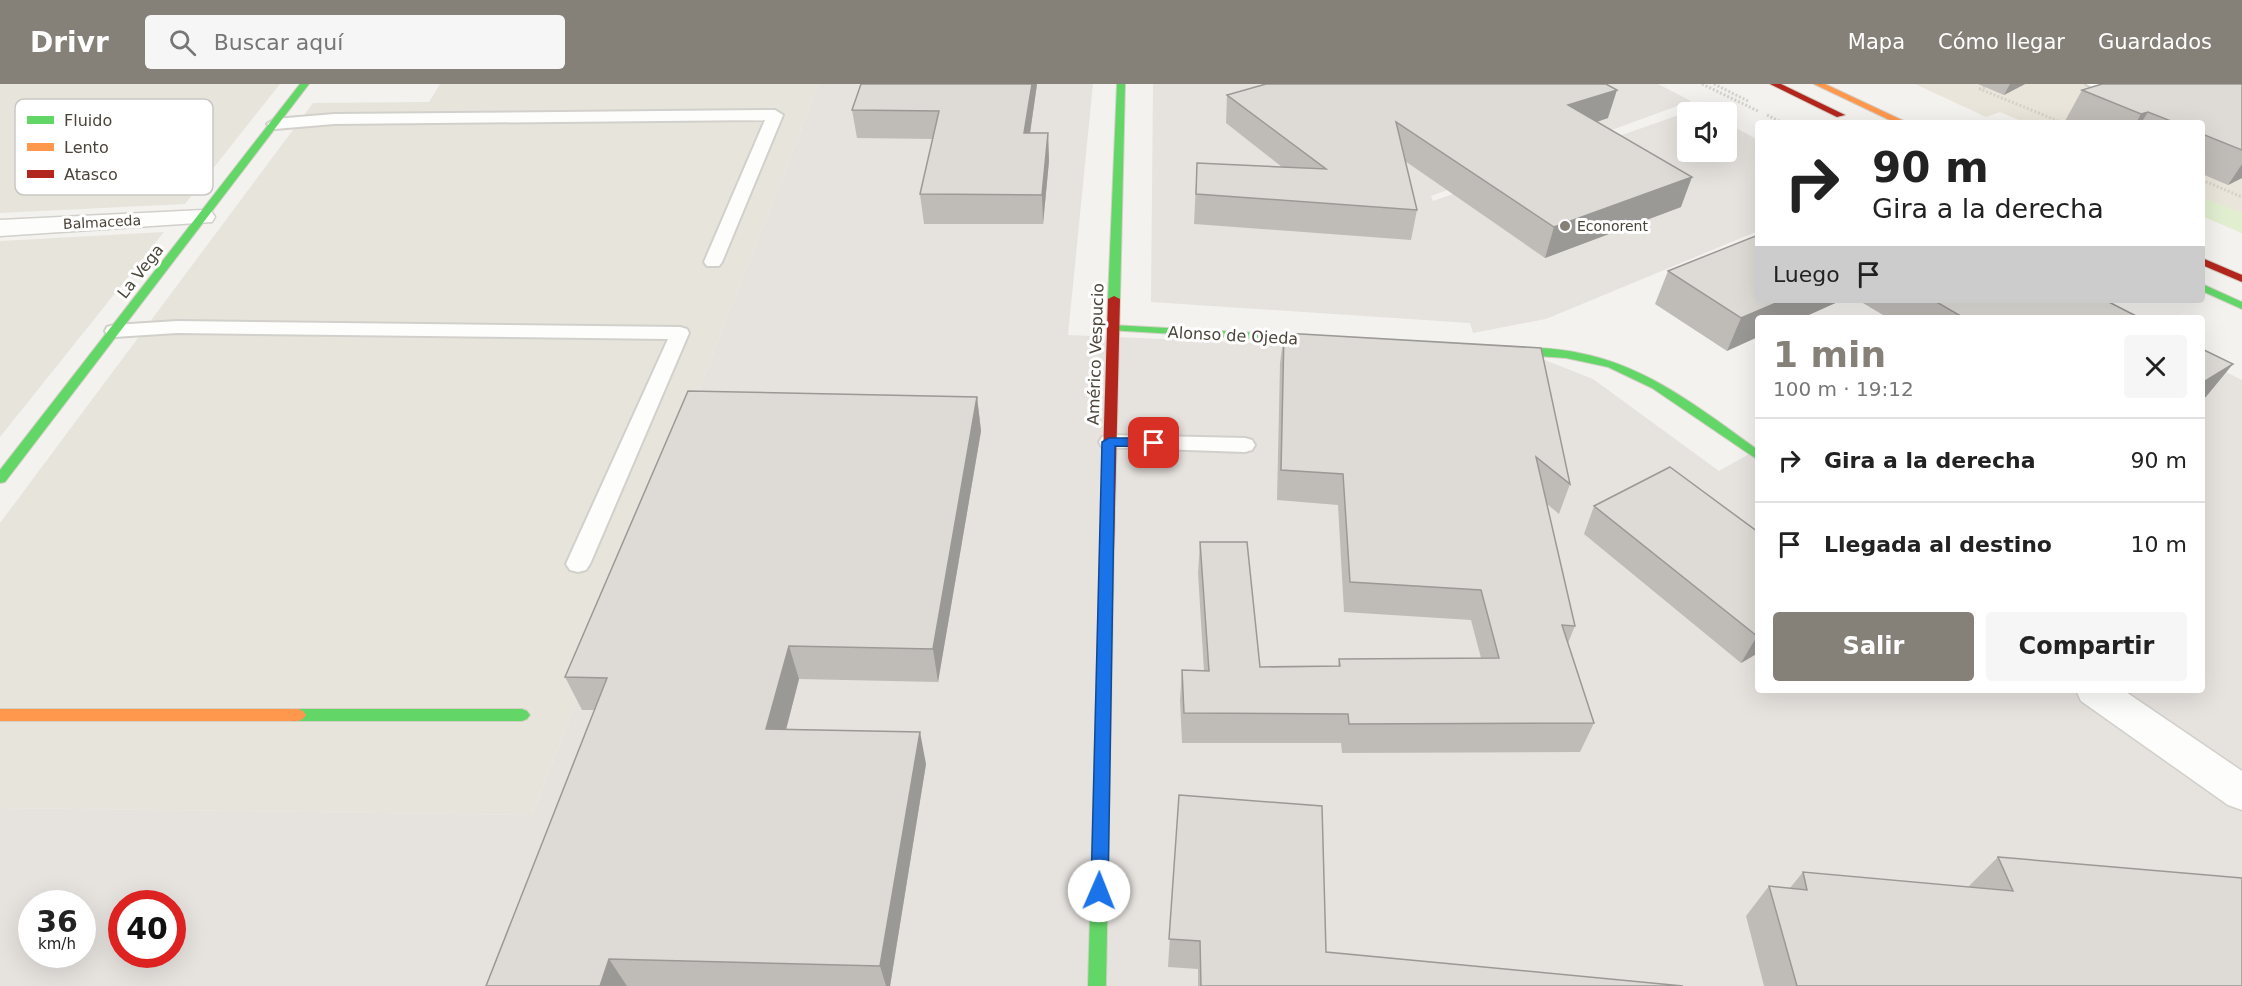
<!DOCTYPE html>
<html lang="es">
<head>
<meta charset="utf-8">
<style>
	:root { --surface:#fff; --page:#f6f6f6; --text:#222; --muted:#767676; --line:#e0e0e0; --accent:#868178 }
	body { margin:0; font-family:"DejaVu Sans",sans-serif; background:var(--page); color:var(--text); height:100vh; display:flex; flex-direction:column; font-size:22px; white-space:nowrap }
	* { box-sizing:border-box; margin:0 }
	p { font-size:20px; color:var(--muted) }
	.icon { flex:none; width:33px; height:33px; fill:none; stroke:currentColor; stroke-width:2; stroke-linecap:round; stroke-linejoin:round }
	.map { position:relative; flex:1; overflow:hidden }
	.details { position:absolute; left:1755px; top:231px; width:450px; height:378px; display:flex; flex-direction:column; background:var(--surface); border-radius:6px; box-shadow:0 6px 24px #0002 }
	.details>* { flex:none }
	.banner { position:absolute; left:1755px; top:36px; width:450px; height:183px; border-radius:6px; box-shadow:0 6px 24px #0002; background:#fff; color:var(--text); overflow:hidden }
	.fabs { position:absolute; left:1677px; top:18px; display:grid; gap:12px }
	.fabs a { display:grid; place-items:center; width:60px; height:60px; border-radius:6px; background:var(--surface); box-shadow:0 6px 24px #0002; font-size:30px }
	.speed { position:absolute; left:18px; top:806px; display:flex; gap:12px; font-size:30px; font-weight:700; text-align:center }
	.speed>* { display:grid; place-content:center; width:78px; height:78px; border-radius:50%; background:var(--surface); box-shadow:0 6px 24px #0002; line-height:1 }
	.speed small { font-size:15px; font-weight:400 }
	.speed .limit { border:9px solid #d22; background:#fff; color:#111 }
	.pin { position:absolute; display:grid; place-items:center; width:51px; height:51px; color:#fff; margin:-26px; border-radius:12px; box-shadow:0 3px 9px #0006 }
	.me { position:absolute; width:66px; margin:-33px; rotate:1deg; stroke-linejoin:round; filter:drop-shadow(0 0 4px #0008) }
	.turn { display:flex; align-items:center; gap:21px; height:126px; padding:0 18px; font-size:27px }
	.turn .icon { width:78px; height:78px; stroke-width:2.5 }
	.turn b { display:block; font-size:42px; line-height:51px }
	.then { display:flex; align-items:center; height:57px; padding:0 18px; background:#0003; gap:12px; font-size:22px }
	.round { display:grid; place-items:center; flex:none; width:63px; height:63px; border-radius:6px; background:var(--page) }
	.summary { display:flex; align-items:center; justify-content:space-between; height:102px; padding:0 18px }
	h1 { font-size:36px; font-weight:700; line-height:45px; color:var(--accent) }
	.primary-button { display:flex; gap:12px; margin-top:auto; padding:12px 18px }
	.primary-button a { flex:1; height:69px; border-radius:6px; background:var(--accent); color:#fff; font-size:24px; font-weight:700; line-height:69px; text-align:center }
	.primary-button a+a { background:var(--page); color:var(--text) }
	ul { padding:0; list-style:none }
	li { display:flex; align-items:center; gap:18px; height:84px; padding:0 18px; border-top:2px solid var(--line) }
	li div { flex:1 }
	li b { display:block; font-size:22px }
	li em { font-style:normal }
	header { display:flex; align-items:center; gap:36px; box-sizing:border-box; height:84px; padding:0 30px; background:var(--accent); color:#fff }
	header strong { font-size:28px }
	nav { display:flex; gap:33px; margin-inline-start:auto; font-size:21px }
	.search { width:420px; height:54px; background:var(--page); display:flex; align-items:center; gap:15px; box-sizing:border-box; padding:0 21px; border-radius:6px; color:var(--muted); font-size:22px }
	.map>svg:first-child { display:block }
</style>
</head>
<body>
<header>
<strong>Drivr</strong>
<div class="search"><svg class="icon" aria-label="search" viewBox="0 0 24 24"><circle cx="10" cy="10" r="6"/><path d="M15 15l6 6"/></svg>Buscar aquí</div>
<nav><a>Mapa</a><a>Cómo llegar</a><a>Guardados</a></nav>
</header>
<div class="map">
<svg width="2242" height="902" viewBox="0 0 2242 902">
	<rect width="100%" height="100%" fill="#f4f2ee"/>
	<g fill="#e7e4dc">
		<polygon points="0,0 280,0 185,120 0,129"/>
		<polygon points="440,0 819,0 532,731 0,724 0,439 313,19 429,18"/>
		<polygon points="164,148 0,353 0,157"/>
	</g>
	<g fill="#e6e2de" fill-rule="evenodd">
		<path d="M819,0H1093L1068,251L1532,271L1593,295L1719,387L1758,365V606H2202V276L2242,296V902H0V724L532,731ZM32,819H82V870H32ZM122,819H172V870H122Z"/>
		<polygon points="1153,0 1658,0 1691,17 1431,112 1433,117 1699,24 1707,28 1688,28 1688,68 1726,68 1727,39 1758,56 1758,147 1546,235 1473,249 1470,239 1151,218"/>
	</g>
	<polygon fill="#eae5da" points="1915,0 2242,0 2242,149 2202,132 2202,39 2026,39 2000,28 1986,33"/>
	<polygon fill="#e1eecf" points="2202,113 2242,129 2242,149 2202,132"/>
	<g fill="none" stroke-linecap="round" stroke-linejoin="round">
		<g stroke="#d2d0cb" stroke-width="4">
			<g id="lane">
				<polygon points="2086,0 2114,0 2112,3 2098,6"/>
				<polygon points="775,26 783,31 722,178 719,182 707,182 704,178 765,36 334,40 275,45 267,40 275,35 334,30"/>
				<polygon points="177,237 680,243 687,245 689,249 590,480 586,486 578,488 570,486 566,480 668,255 177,249 114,253 107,251 105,247 107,243 114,241"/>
				<polygon points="1109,351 1245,354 1252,356 1255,361 1252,366 1245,368 1102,363 1099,358 1102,353"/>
			</g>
		</g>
		<g stroke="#d2d0cb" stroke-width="3">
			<g id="street">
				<polygon points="203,126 212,128 215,133 212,138 0,152 0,136"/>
				<polygon points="2076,606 2123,606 2242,687 2242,726 2228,721 2081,617"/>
			</g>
		</g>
		<g stroke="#d3cfc5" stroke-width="2">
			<g id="fast">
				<polygon points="300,0 309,0 5,398 0,399 0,386"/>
				<polygon points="1117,0 1125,0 1120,215 1114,218 1108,215"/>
				<polygon points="2202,200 2242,218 2242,225 2202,207"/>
				<polygon points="1112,241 1329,253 1335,256 1329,259 1108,246 1108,242"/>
				<path d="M1497,262C1524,264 1552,263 1579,269C1648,282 1702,326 1758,366V376L1652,304L1608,283L1566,274L1493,269L1491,266L1493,263Z"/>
				<polygon points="1107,461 1114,466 1106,902 1088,902 1100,466"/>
				<polygon points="298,625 522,625 527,627 530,631 527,635 522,637 298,637 293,635 290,631 293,627"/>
			</g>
		</g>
		<g stroke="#d3cfc5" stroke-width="2">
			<g id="slow">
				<polygon points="1814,0 1825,0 1908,39 1896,39"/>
				<polygon points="0,625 298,625 303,627 306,631 303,635 298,637 0,637"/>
			</g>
		</g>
		<g stroke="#d3cfc5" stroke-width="2">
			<g id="jam">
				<polygon points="1770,0 1781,0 1845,31 1837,33"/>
				<polygon points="2202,174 2242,191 2242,198 2202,181"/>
				<polygon points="1114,212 1120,215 1114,466 1107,471 1100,466 1108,215"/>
			</g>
		</g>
		<g stroke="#d3d2cc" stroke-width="3" stroke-dasharray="2 2" stroke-linecap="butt">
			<polyline points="1702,0 1758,27"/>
			<polyline points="1714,0 1748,17"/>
			<polyline points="1985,3 1980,5 2063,39"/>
			<polyline points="1767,31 1783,39"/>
			<polyline points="2202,96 2242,113"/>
		</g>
		<use href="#lane" fill="#fdfdfc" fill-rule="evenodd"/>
		<use href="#street" fill="#fdfdfc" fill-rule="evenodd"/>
		<use href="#fast" fill="#63d668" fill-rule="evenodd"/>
		<use href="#slow" fill="#ff974d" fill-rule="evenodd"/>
		<use href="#jam" fill="#b3261e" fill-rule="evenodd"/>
	</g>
	<g fill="#bfbcb8">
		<polygon points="861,0 1037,0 1030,49 1048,49 1049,77 1043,140 924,140 920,110 933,55 857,54 852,26"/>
		<polygon points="1261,0 1606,0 1608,34 1597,38 1681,123 1545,174 1405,77 1417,126 1411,156 1194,140 1197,79 1282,83 1226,39 1227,11 1262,1"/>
		<polygon points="1978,0 2025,0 2004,11"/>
		<polygon points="2242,0 2242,94 2228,101 2202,90 2202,39 2069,39 2065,37 2082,6"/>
		<polygon points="1668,187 1842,216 1802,234 1758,234 1727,267 1655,220"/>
		<polygon points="1858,216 2105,216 2140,234 1888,234"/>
		<polygon points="1284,249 1541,264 1570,400 1559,430 1547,420 1575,542 1568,559 1594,639 1580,668 1342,669 1341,659 1182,659 1180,616 1182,586 1204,587 1198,489 1200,458 1260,583 1338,582 1339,575 1481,574 1471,536 1344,528 1338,421 1277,416 1280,279"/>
		<polygon points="977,313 981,347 938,598 799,595 786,645 926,680 890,902 486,902 595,626 582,626 565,593"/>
		<polygon points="1594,422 1758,448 1758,569 1741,579 1584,450"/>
		<polygon points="1179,711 1326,868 1683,902 1198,902 1198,885 1168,883"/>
		<polygon points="1998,773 2242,902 1764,902 1746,832 1769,802 1790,804 1803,788 1968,803"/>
	</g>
	<g fill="#9b9996">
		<polygon points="1032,0 1037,0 1026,77 1024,49"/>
		<polygon points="2010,0 2025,0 2004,11"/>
		<polygon points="1617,6 1608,34 1560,50 1568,21"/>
		<polygon points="2148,28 2141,39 2136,39 2141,30"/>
		<polygon points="1048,49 1049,77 1043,140 1042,111"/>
		<polygon points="2242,80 2242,94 2228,101"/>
		<polygon points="1692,93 1681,123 1545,174 1554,143"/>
		<polygon points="1783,216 1842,216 1802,234 1758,234 1758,253 1727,267 1741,234"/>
		<polygon points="2233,280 2205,314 2202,316 2202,299"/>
		<polygon points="977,313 981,347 938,598 933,565"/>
		<polygon points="1757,552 1758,552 1758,569 1741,579"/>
		<polygon points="789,562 799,595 778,677 766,645"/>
		<polygon points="920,648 926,680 890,902 886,902 880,882"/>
		<polygon points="609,875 627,902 600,902"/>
	</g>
	<g fill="#dedbd6" stroke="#9b9996" stroke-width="1.5">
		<polygon points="861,0 1032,0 1024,49 1048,49 1042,111 920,110 939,27 852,26"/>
		<polygon points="1266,0 1606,0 1617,6 1568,21 1692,93 1554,143 1396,38 1417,126 1196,110 1197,79 1326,85 1227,11"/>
		<polygon points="2102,0 2242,0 2242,66 2202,50 2202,39 2176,39 2148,28 2141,30 2082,6"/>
		<polygon points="1758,151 1758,216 1783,216 1741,234 1668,187"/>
		<polygon points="1933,216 2105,216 2140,234 1953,234 1959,231"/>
		<polygon points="1284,249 1541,264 1570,400 1536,373 1575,542 1562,541 1594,639 1349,640 1348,630 1184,629 1182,586 1209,587 1200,458 1247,458 1260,583 1340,582 1339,575 1499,574 1481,506 1350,498 1343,390 1281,386"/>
		<polygon points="2202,265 2233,280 2202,299"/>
		<polygon points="688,307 977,313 933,565 789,562 766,645 920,648 880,882 609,875 600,902 486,902 607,594 565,593"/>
		<polygon points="1670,383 1758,448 1758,552 1757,552 1594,422"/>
		<polygon points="1179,711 1322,722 1326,868 1683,902 1201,902 1200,857 1169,855"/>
		<polygon points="1998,773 2242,794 2242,902 1797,902 1769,802 1807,806 1803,788 2013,807"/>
	</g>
	<polygon fill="#1a73e8" stroke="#114b97" stroke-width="1.5" points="1109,354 1154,354 1160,359 1154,363 1115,362 1108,807 1106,813 1099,815 1093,813 1091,807 1102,358"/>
	<circle fill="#868178" stroke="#fff" stroke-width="2" cx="1565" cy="142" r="6"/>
	<g text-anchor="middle" stroke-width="6" stroke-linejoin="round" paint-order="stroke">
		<g font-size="14" fill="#4b4439" stroke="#fff">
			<text transform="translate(102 138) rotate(-3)" y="5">Balmaceda</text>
		</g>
		<g font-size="14" fill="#4b4439" stroke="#fff" text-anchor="start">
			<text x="1577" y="147">Econorent</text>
		</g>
		<g font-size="16" fill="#4b4439" stroke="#fff">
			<text transform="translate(140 187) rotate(-52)" y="6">La Vega</text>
			<text transform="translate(1233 251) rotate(3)" y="6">Alonso de Ojeda</text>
			<text transform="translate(1095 270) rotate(-88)" y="6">Américo Vespucio</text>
		</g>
	</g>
	<rect x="15" y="15" width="198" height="96" rx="9" fill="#fff" stroke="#c9c7c4" stroke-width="1.5"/>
	<rect x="27" y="32" width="27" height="8" fill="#63d668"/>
	<rect x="27" y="59" width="27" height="8" fill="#ff974d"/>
	<rect x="27" y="86" width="27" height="8" fill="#b3261e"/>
	<g font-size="16" fill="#4b4439">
		<text x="64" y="42">Fluido</text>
		<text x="64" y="69">Lento</text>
		<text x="64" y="96">Atasco</text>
	</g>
</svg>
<div class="fabs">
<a><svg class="icon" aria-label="sound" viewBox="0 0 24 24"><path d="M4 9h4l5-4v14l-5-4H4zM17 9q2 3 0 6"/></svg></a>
</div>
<div class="speed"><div>36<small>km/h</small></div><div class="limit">40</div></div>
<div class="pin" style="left:1154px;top:359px;background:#d93025"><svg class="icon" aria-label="arrive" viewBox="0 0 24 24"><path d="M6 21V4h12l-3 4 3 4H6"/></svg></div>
<svg class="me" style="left:1099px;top:807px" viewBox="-20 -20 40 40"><circle r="19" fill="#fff"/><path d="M0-13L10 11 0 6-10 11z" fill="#1a73e8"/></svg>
<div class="banner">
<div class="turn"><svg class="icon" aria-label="right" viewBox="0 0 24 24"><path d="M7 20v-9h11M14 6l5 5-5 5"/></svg><div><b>90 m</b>Gira a la derecha</div></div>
<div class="then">Luego<svg class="icon" aria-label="arrive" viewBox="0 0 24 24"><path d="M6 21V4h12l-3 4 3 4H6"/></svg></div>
</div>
<section class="details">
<div class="summary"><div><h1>1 min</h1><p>100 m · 19:12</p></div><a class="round"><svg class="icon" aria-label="close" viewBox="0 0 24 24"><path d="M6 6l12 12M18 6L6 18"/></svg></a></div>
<ul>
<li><svg class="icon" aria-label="right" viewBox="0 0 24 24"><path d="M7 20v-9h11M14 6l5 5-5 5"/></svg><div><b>Gira a la derecha</b></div><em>90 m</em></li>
<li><svg class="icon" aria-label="arrive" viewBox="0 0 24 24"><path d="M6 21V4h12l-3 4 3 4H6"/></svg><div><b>Llegada al destino</b></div><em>10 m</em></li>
</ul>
<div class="primary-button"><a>Salir</a><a>Compartir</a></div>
</section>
</div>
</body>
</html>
